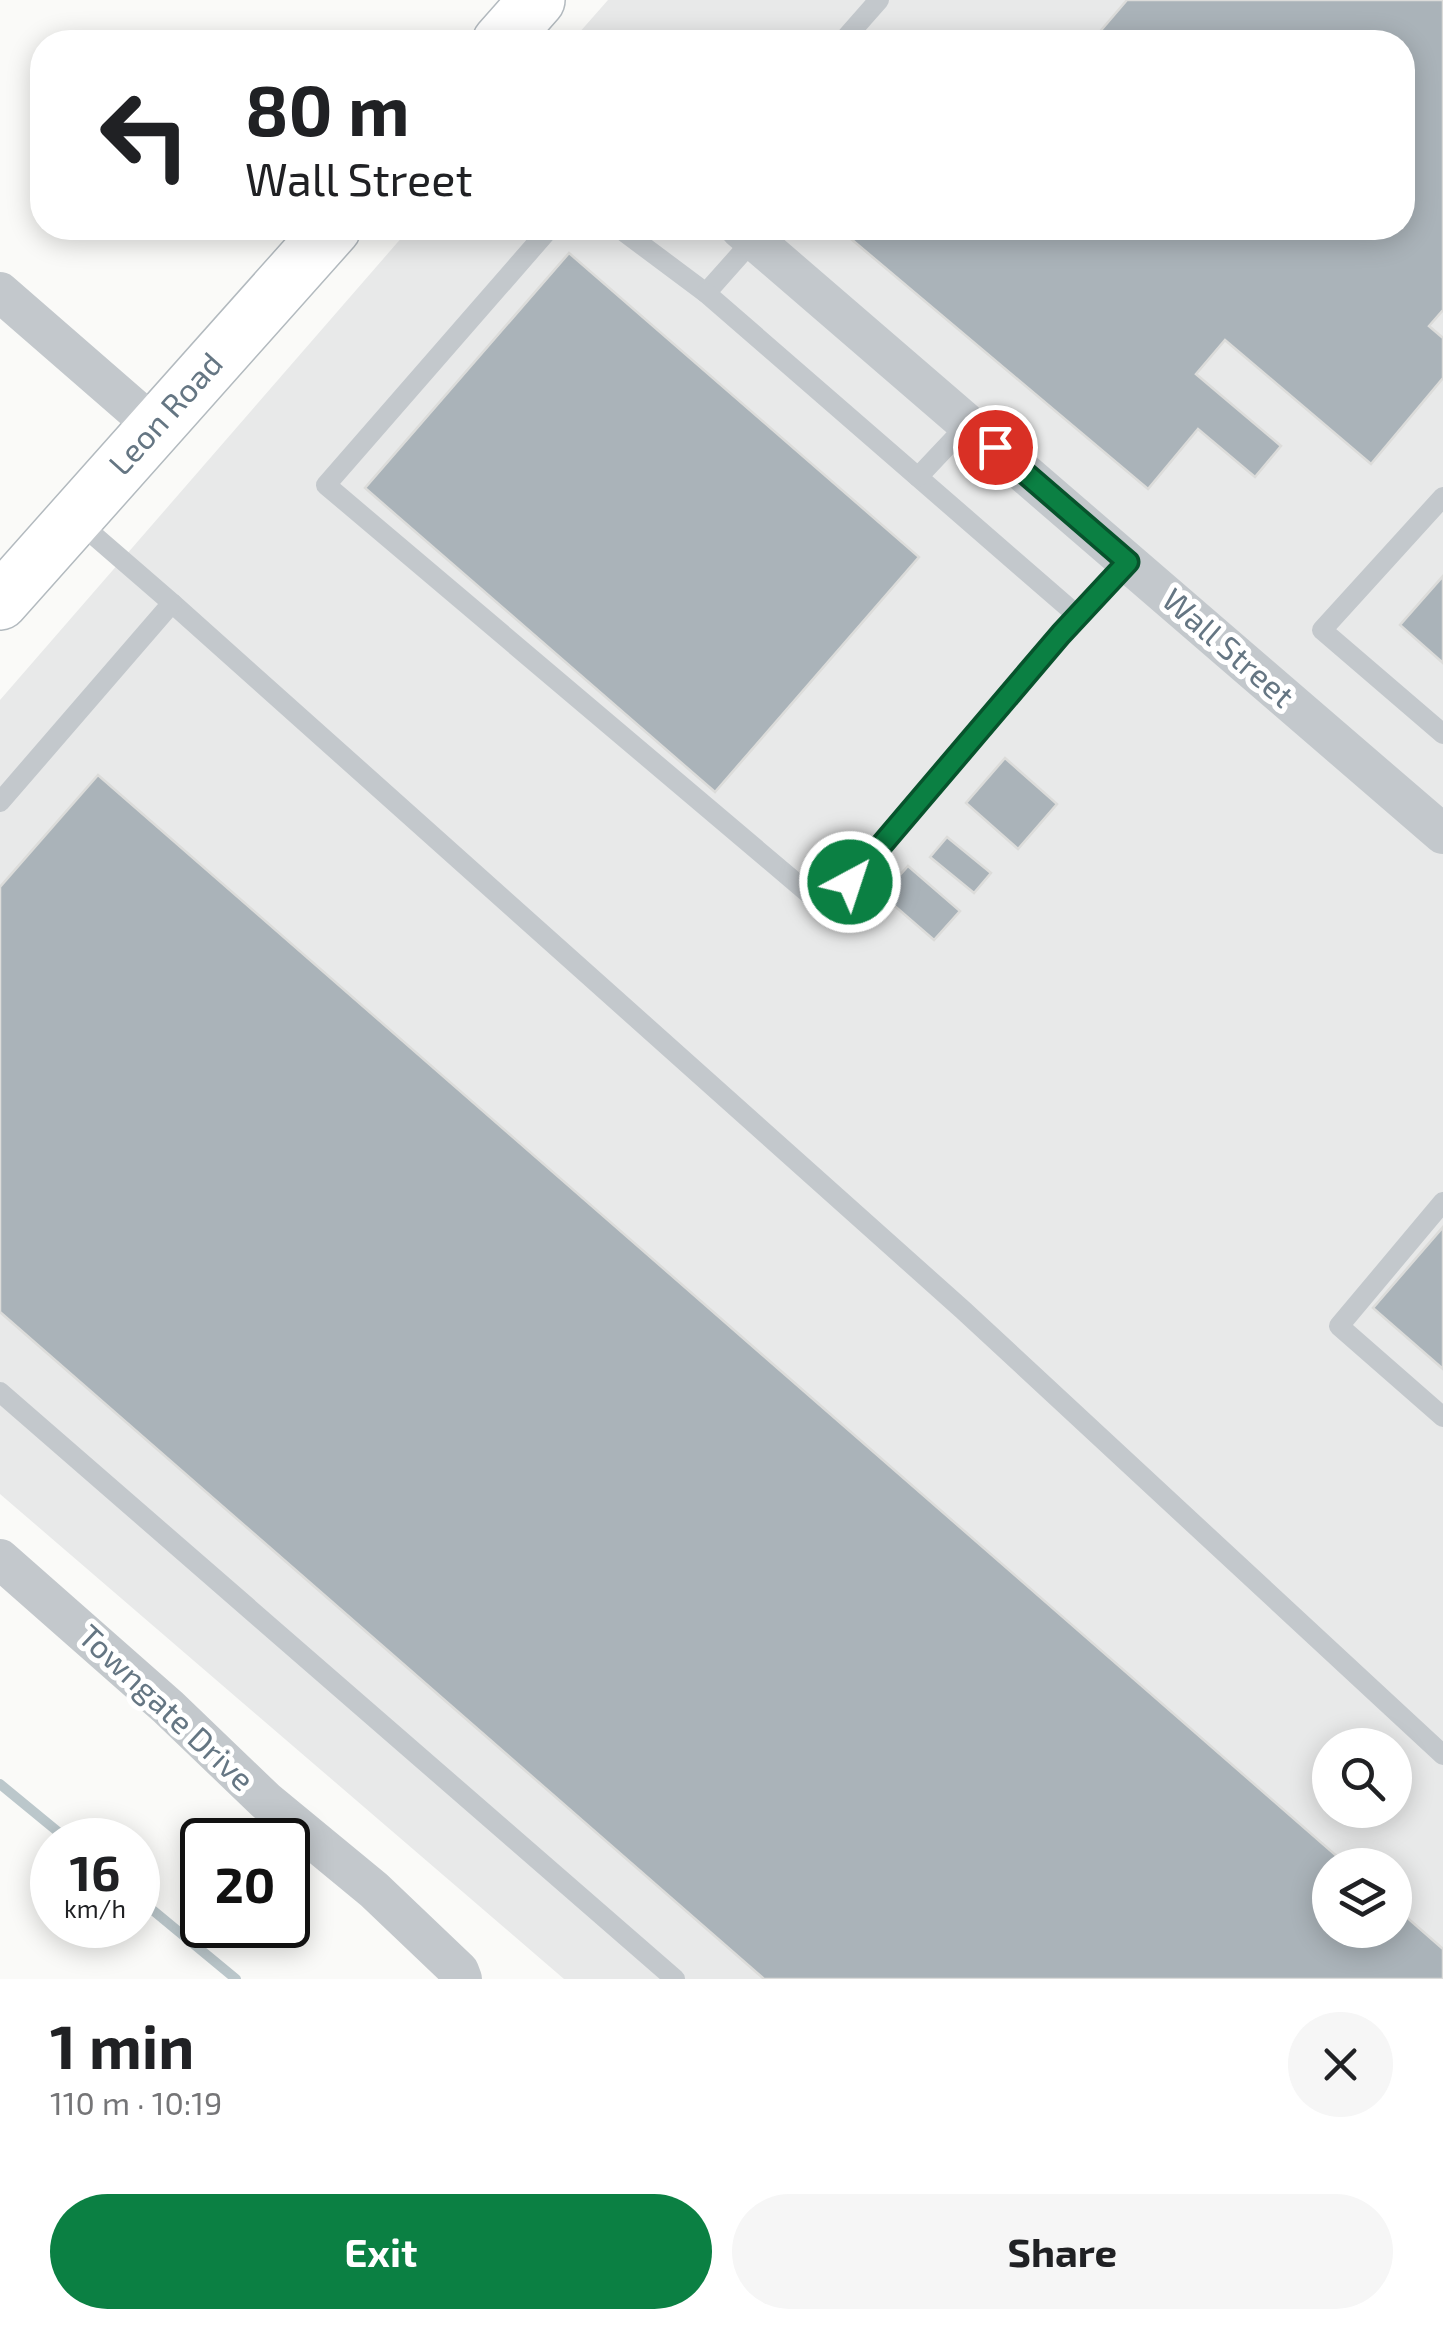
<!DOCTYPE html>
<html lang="en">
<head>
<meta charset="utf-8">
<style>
	:root { --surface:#fff; --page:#f6f6f6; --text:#202124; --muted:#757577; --accent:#0b8043 }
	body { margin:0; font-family:"Exo 2",sans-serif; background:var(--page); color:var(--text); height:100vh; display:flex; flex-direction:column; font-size:38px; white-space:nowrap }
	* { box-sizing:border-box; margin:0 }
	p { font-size:32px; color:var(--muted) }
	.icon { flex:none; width:55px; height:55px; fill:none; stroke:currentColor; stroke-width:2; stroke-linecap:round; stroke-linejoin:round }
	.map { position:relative; height:1979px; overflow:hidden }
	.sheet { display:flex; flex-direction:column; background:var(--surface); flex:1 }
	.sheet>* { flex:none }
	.guide { position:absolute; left:30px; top:30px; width:1385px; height:210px; border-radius:40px; box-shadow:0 5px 25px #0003; background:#fff; color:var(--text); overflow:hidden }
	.tools { position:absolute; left:1312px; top:1728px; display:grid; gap:20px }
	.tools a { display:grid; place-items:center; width:100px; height:100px; border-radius:50%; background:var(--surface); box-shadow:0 5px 25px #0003; font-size:50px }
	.speed { position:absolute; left:30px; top:1818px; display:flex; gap:20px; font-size:50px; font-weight:700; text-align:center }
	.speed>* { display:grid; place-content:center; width:130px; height:130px; border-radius:50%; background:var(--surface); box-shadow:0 5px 25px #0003; line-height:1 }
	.speed small { font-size:25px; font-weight:400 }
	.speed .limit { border:5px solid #111; border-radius:15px; background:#fff; color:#111 }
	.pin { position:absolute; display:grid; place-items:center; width:85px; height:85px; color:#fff; margin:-42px; border:5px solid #fff; border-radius:50%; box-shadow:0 2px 10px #0007 }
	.me { position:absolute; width:110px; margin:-55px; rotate:40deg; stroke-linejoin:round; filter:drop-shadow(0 0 8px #0008) }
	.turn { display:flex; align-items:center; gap:35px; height:210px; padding:0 50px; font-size:45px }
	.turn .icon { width:130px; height:130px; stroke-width:2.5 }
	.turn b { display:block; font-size:70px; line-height:85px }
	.round { display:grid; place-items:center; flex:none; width:105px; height:105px; border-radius:52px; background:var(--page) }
	.overview { display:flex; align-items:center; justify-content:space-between; height:170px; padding:0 50px }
	h1 { font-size:60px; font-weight:700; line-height:75px }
	.button { display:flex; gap:20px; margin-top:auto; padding:20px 50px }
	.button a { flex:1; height:115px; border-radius:60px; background:var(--accent); color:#fff; font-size:40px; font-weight:700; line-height:115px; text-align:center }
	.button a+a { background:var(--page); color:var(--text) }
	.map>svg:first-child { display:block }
</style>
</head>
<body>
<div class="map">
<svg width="1443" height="1979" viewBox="0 0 1443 1979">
	<rect width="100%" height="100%" fill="#fafaf8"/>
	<path fill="#e8e9e9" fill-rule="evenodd" d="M608,0H1443V1979H564L0,1494V700L410,228H1402V42H571ZM1330,1745H1395V1810H1330ZM1330,1865H1395V1930H1330Z"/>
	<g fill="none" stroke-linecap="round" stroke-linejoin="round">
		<g stroke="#bbc7cb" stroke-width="10">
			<polyline points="0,1784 68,1840"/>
			<polyline points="138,1898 236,1979"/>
		</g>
	</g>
	<g fill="#aab3b9" stroke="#dcdcda" stroke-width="2.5">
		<polygon points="1127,0 1443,0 1443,310 1429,326 1443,338 1443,378 1371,464 1225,340 1196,374 1281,446 1255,477 1198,429 1148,489 838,228 1402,228 1402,42 1091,42"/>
		<polygon points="569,253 919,557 715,792 365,488"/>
		<polygon points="1443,576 1443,663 1400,625"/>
		<polygon points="1005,758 1057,804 1018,849 966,803"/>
		<polygon points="98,775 1347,1865 1330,1865 1330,1930 1395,1930 1395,1907 1443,1949 1443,1979 764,1979 0,1312 0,887"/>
		<polygon points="947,837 991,873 974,893 930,857"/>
		<polygon points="908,866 960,911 934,940 882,895"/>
		<polygon points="1443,1227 1443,1369 1373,1308"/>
	</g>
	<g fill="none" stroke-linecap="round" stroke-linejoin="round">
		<g stroke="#b3babf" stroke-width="58">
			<g id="secondary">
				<polyline points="500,42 537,0"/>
				<polyline points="0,602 333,228"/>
			</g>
		</g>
		<g stroke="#c3c8cc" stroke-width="20">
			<polyline points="842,42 879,0"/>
			<polyline points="550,228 326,485 827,909 1061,634 1128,562"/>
			<polyline points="619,228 706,293 754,239"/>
			<polyline points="706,293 1078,616"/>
			<polyline points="918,477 968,424"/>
			<polyline points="1443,497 1322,630 1443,734"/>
			<polyline points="172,603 963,1310 1443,1755"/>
			<polyline points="0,802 172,603 75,519"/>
			<polyline points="1443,1202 1339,1326 1443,1417"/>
			<polyline points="0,1392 675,1979"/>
		</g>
		<g stroke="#c3c8cc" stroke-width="40">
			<polyline points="740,228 1443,834"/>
			<polyline points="0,292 154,426"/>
			<polyline points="0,1559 168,1707 266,1801 374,1890 459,1971 462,1979"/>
		</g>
		<use href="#secondary" stroke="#fff" stroke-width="55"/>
	</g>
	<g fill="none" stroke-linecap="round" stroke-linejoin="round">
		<g stroke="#07532c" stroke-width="25">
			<polyline id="route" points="850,882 1061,634 1128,562 995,447"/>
		</g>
		<use href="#route" stroke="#0b8043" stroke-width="18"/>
	</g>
	<g text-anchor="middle" stroke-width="10" stroke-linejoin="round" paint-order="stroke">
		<g font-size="32" fill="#657683" stroke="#fff">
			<text transform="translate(166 414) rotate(-48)" y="11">Leon Road</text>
			<text transform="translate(1228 648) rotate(41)" y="11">Wall Street</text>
			<text transform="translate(166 1708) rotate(43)" y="11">Towngate Drive</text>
		</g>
	</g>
</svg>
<div class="tools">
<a><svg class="icon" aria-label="search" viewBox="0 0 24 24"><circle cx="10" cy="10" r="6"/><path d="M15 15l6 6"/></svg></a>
<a><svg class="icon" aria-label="layers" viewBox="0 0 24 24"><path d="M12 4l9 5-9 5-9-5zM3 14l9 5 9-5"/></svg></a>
</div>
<div class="speed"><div>16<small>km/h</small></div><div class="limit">20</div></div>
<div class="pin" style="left:995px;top:447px;background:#d93025"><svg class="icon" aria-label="arrive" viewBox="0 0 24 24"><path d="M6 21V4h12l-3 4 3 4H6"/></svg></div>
<svg class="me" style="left:850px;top:882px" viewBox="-20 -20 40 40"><circle r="17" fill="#0b8043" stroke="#fff" stroke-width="3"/><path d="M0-11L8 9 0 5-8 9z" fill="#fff"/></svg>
<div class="guide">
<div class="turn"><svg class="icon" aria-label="left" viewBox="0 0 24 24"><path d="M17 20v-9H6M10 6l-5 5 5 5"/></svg><div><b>80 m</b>Wall Street</div></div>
</div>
</div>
<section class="sheet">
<div class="overview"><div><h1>1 min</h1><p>110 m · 10:19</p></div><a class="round"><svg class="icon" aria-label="close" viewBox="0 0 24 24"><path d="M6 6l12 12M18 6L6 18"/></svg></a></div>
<div class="button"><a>Exit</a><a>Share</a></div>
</section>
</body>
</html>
